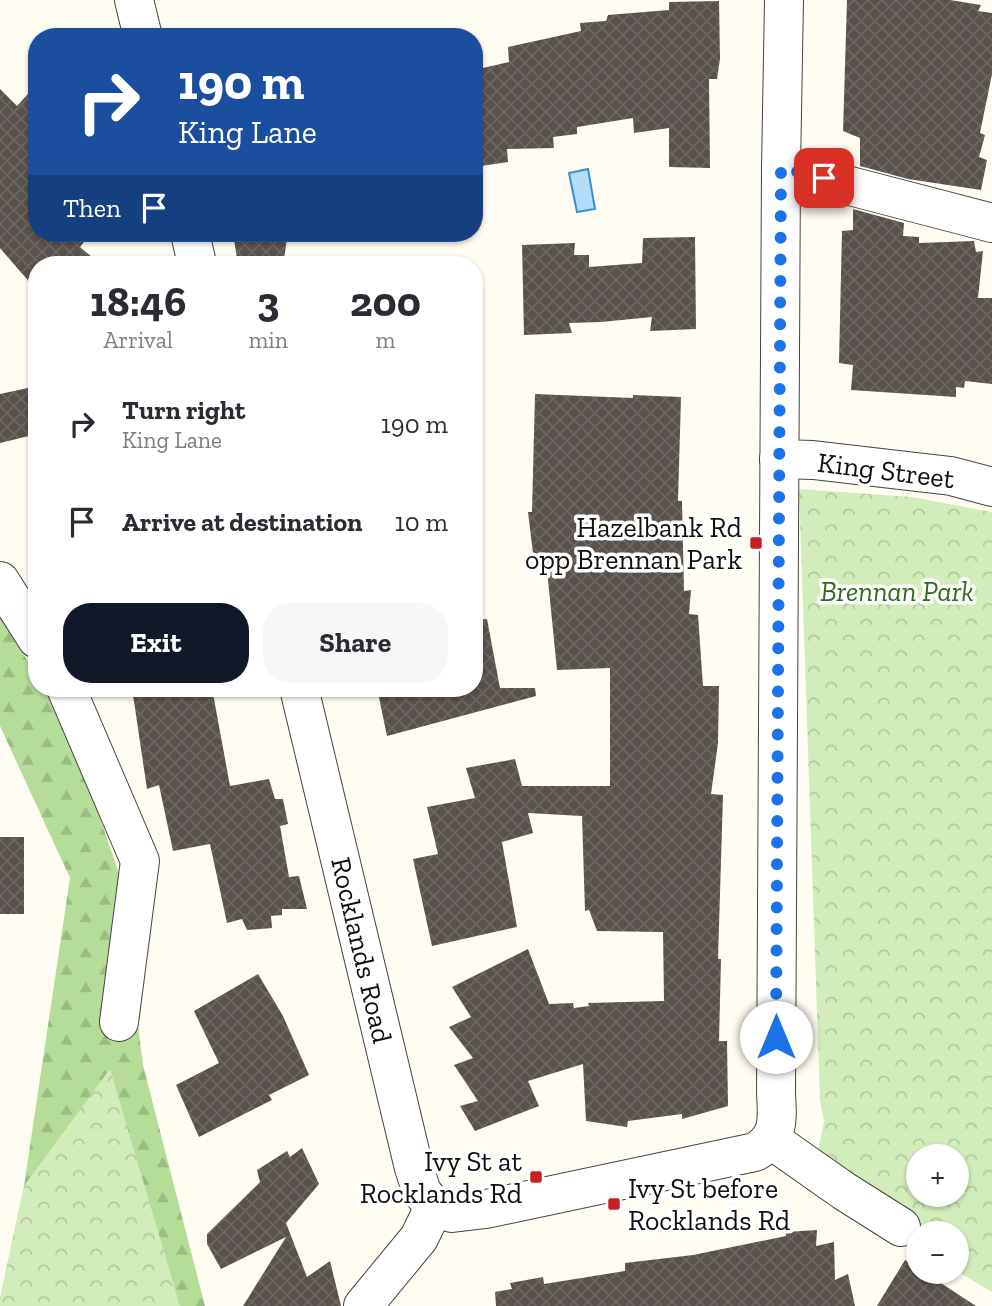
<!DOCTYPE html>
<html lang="en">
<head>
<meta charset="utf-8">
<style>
	:root { --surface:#fff; --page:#f7f7f7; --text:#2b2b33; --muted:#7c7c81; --accent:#111827 }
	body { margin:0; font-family:"Zilla Slab",serif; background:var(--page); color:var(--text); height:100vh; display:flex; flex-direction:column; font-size:26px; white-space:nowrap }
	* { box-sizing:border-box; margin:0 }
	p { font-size:23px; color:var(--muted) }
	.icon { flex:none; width:38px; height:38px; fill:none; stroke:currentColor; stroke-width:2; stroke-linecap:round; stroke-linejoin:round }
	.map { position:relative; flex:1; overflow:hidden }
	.sheet { position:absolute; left:28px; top:256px; width:455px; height:441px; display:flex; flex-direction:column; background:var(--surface); border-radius:28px; box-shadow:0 2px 5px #0004 }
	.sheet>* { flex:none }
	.top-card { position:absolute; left:28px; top:28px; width:455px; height:214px; border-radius:28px; box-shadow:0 2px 5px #0004; background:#1a4fa0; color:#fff; overflow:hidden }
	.fabs { position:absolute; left:906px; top:1144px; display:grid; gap:14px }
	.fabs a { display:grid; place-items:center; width:63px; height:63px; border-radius:50%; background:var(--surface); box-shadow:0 2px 5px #0004; font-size:35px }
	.pin { position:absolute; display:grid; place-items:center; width:60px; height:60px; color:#fff; margin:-30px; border-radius:14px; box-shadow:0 4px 10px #0006 }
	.me { position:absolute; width:77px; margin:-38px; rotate:0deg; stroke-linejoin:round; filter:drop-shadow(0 0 5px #0008) }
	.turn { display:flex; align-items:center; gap:24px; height:147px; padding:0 35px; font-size:32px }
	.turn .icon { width:91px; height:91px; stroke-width:2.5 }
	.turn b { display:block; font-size:49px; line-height:60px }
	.then { display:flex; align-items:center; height:66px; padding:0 35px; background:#0003; gap:14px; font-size:26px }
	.eta { display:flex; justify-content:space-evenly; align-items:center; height:119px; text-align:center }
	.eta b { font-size:42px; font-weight:700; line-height:49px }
	.action { display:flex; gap:14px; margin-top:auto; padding:14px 35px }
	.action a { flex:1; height:80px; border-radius:28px; background:var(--accent); color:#fff; font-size:28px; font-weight:700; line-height:80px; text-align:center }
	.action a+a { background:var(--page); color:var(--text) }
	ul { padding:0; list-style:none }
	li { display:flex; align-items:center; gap:21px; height:98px; padding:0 35px }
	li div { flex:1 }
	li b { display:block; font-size:26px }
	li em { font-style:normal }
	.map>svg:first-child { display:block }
</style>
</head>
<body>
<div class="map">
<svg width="992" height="1306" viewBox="0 0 992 1306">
	<defs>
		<pattern id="forest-firs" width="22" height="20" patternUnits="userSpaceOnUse" patternTransform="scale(1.75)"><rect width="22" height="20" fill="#b5dd98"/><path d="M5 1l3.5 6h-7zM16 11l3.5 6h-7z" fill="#9bbd82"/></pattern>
		<pattern id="park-crowns" width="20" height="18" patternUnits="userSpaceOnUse" patternTransform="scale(1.75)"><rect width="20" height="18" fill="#d2ecba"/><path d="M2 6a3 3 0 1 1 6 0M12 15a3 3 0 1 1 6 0" fill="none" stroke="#b3c99f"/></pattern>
		<pattern id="building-cross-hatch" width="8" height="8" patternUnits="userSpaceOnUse" patternTransform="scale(1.75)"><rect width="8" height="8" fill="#59514b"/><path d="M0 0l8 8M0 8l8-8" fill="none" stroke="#6c6561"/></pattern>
	</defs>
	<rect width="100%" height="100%" fill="#fffdf2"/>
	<polygon fill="url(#forest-firs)" points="0,616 37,676 37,688 44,688 69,729 119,873 143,1065 205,1306 0,1306 0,1299 24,1186 70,878 0,726"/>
	<g fill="url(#park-crowns)" fill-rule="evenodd">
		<path d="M799,489L912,497L992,512V1292L957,1271V1234H919V1248L902,1238L818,1151L824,1122L820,1100ZM919,1157H957V1195H919Z"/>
		<polygon points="110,1069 180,1306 0,1306 0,1299 24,1186"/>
	</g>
	<polygon fill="#b5ddf9" stroke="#3891d3" stroke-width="2" points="588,169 595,209 577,212 569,173"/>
	<g fill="url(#building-cross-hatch)">
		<polygon points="847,0 950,0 981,5 978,11 992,13 992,74 980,133 985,135 979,157 987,160 981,190 908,179 860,166 860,138 843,131"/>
		<polygon points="719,1 720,59 717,79 709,79 710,168 669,167 669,128 634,133 633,118 577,127 577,134 553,137 554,148 507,149 508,162 474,167 474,70 509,62 508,47 581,31 580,23 606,21 608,15 669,10 669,2"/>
		<polygon points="37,84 37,233 91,233 80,247 100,264 37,264 37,291 0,248 0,89 17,106"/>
		<polygon points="853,209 904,223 903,236 919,237 919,243 974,241 976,252 983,251 978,298 992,298 992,384 965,381 964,388 956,387 956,397 851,390 853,365 839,363 842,231 853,230"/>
		<polygon points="233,233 288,233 284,259 237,259"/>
		<polygon points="695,237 696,329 650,331 652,317 601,322 569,323 572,333 524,335 522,245 575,243 574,255 589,255 589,267 642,263 643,238"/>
		<polygon points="37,386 37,434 0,443 0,394"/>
		<polygon points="535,394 633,398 633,395 681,397 678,501 682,501 684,591 691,590 689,614 698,615 703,686 719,686 718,743 711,794 723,795 718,959 721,959 719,1041 727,1041 728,1106 682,1119 682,1114 628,1121 627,1127 586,1121 583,1064 528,1081 539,1106 475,1131 460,1106 478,1101 454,1065 473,1058 449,1027 471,1017 452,987 528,949 549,1004 573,1003 574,1008 589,1006 588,1003 664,1001 663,932 597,931 589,910 585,911 582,816 528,813 533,833 502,842 517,927 432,946 413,859 438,854 427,807 475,798 466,768 515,759 522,786 610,786 610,668 557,670 547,570 535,570 528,512 532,512"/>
		<polygon points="487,619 500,688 535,688 536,696 387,736 377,688 474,688 474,620"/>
		<polygon points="132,688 212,688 230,786 269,779 275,799 283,799 288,824 280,826 289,877 299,876 307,909 282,909 282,915 271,916 272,928 247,930 242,919 227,923 210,844 173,851 159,785 147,789"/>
		<rect x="0" y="837" width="24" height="77"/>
		<polygon points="258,974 283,1016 309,1075 269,1095 272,1100 199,1137 176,1085 219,1063 194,1011"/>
		<polygon points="302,1148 319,1184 286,1223 307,1277 330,1261 341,1306 243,1306 286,1237 221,1269 207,1244 207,1234 260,1182 257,1170 287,1151 290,1157"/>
		<polygon points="817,1230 816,1246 834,1242 835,1280 848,1274 855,1306 496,1306 495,1292 512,1289 510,1283 543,1277 544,1284 625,1271 625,1263 693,1255 786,1236 786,1232"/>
		<polygon points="905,1260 919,1269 919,1272 924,1272 976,1306 877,1306"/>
	</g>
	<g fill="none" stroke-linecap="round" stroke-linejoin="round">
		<g stroke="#434343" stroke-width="40">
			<g id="minor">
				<polyline points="134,0 143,37"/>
				<polyline points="781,168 992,223"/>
				<polyline points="190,233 197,264"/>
				<polyline points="779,459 813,460 951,476 992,487"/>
				<polyline points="0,581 37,639"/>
				<polyline points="66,688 140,861 119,1022"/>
				<polyline points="299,688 414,1168 422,1192 434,1207"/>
				<polyline points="770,1139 844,1191 901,1227"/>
				<path d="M434,1207L452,1213L486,1209L755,1152C781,1137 777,1118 776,1092L781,168L784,0"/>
				<polyline points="363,1306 419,1238 434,1207"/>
			</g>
		</g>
		<use href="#minor" stroke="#fff" stroke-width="38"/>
	</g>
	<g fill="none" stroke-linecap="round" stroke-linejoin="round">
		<polyline stroke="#1a73e8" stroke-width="12" stroke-dasharray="0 21.6" points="776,1037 781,168 824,178"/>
	</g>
	<g fill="#c72124" stroke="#fff" stroke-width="2.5">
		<rect x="749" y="536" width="14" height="14" rx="3.5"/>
		<rect x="529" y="1170" width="14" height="14" rx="3.5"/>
		<rect x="607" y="1197" width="14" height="14" rx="3.5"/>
	</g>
	<g text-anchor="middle" stroke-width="7" stroke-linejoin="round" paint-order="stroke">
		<g font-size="28" fill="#101010" stroke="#fff">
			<text transform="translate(886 470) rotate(7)" y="10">King Street</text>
			<text transform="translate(362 950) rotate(77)" y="10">Rocklands Road</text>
		</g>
		<g font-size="28" fill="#101010" stroke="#fff" text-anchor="end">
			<text x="742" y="537">Hazelbank Rd<tspan x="742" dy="32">opp Brennan Park</tspan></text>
			<text x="522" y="1171">Ivy St at<tspan x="522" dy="32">Rocklands Rd</tspan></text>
			<text x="628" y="1198" text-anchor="start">Ivy St before<tspan x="628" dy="32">Rocklands Rd</tspan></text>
		</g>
		<g font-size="28" font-style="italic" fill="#2a6b1c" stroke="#fff">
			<text x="897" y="601">Brennan Park</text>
		</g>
	</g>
</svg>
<div class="fabs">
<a>+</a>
<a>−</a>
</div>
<div class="pin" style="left:824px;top:178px;background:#d93025"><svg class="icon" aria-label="arrive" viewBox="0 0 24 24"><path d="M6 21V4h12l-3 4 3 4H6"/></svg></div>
<svg class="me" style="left:776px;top:1037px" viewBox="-20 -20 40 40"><circle r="19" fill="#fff"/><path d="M0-13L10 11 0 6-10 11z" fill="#1a73e8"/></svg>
<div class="top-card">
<div class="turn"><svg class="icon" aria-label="right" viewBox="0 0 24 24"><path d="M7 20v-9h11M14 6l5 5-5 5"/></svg><div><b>190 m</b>King Lane</div></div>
<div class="then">Then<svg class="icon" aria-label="arrive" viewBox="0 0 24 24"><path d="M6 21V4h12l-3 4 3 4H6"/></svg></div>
</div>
<section class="sheet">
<div class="eta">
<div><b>18:46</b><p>Arrival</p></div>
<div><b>3</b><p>min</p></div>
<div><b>200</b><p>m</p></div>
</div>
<ul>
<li><svg class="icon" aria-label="right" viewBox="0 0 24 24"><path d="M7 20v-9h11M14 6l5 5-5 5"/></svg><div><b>Turn right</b><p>King Lane</p></div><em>190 m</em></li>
<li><svg class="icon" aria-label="arrive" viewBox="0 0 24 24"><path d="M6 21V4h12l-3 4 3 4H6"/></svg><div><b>Arrive at destination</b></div><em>10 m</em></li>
</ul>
<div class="action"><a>Exit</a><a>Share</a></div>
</section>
</div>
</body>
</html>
